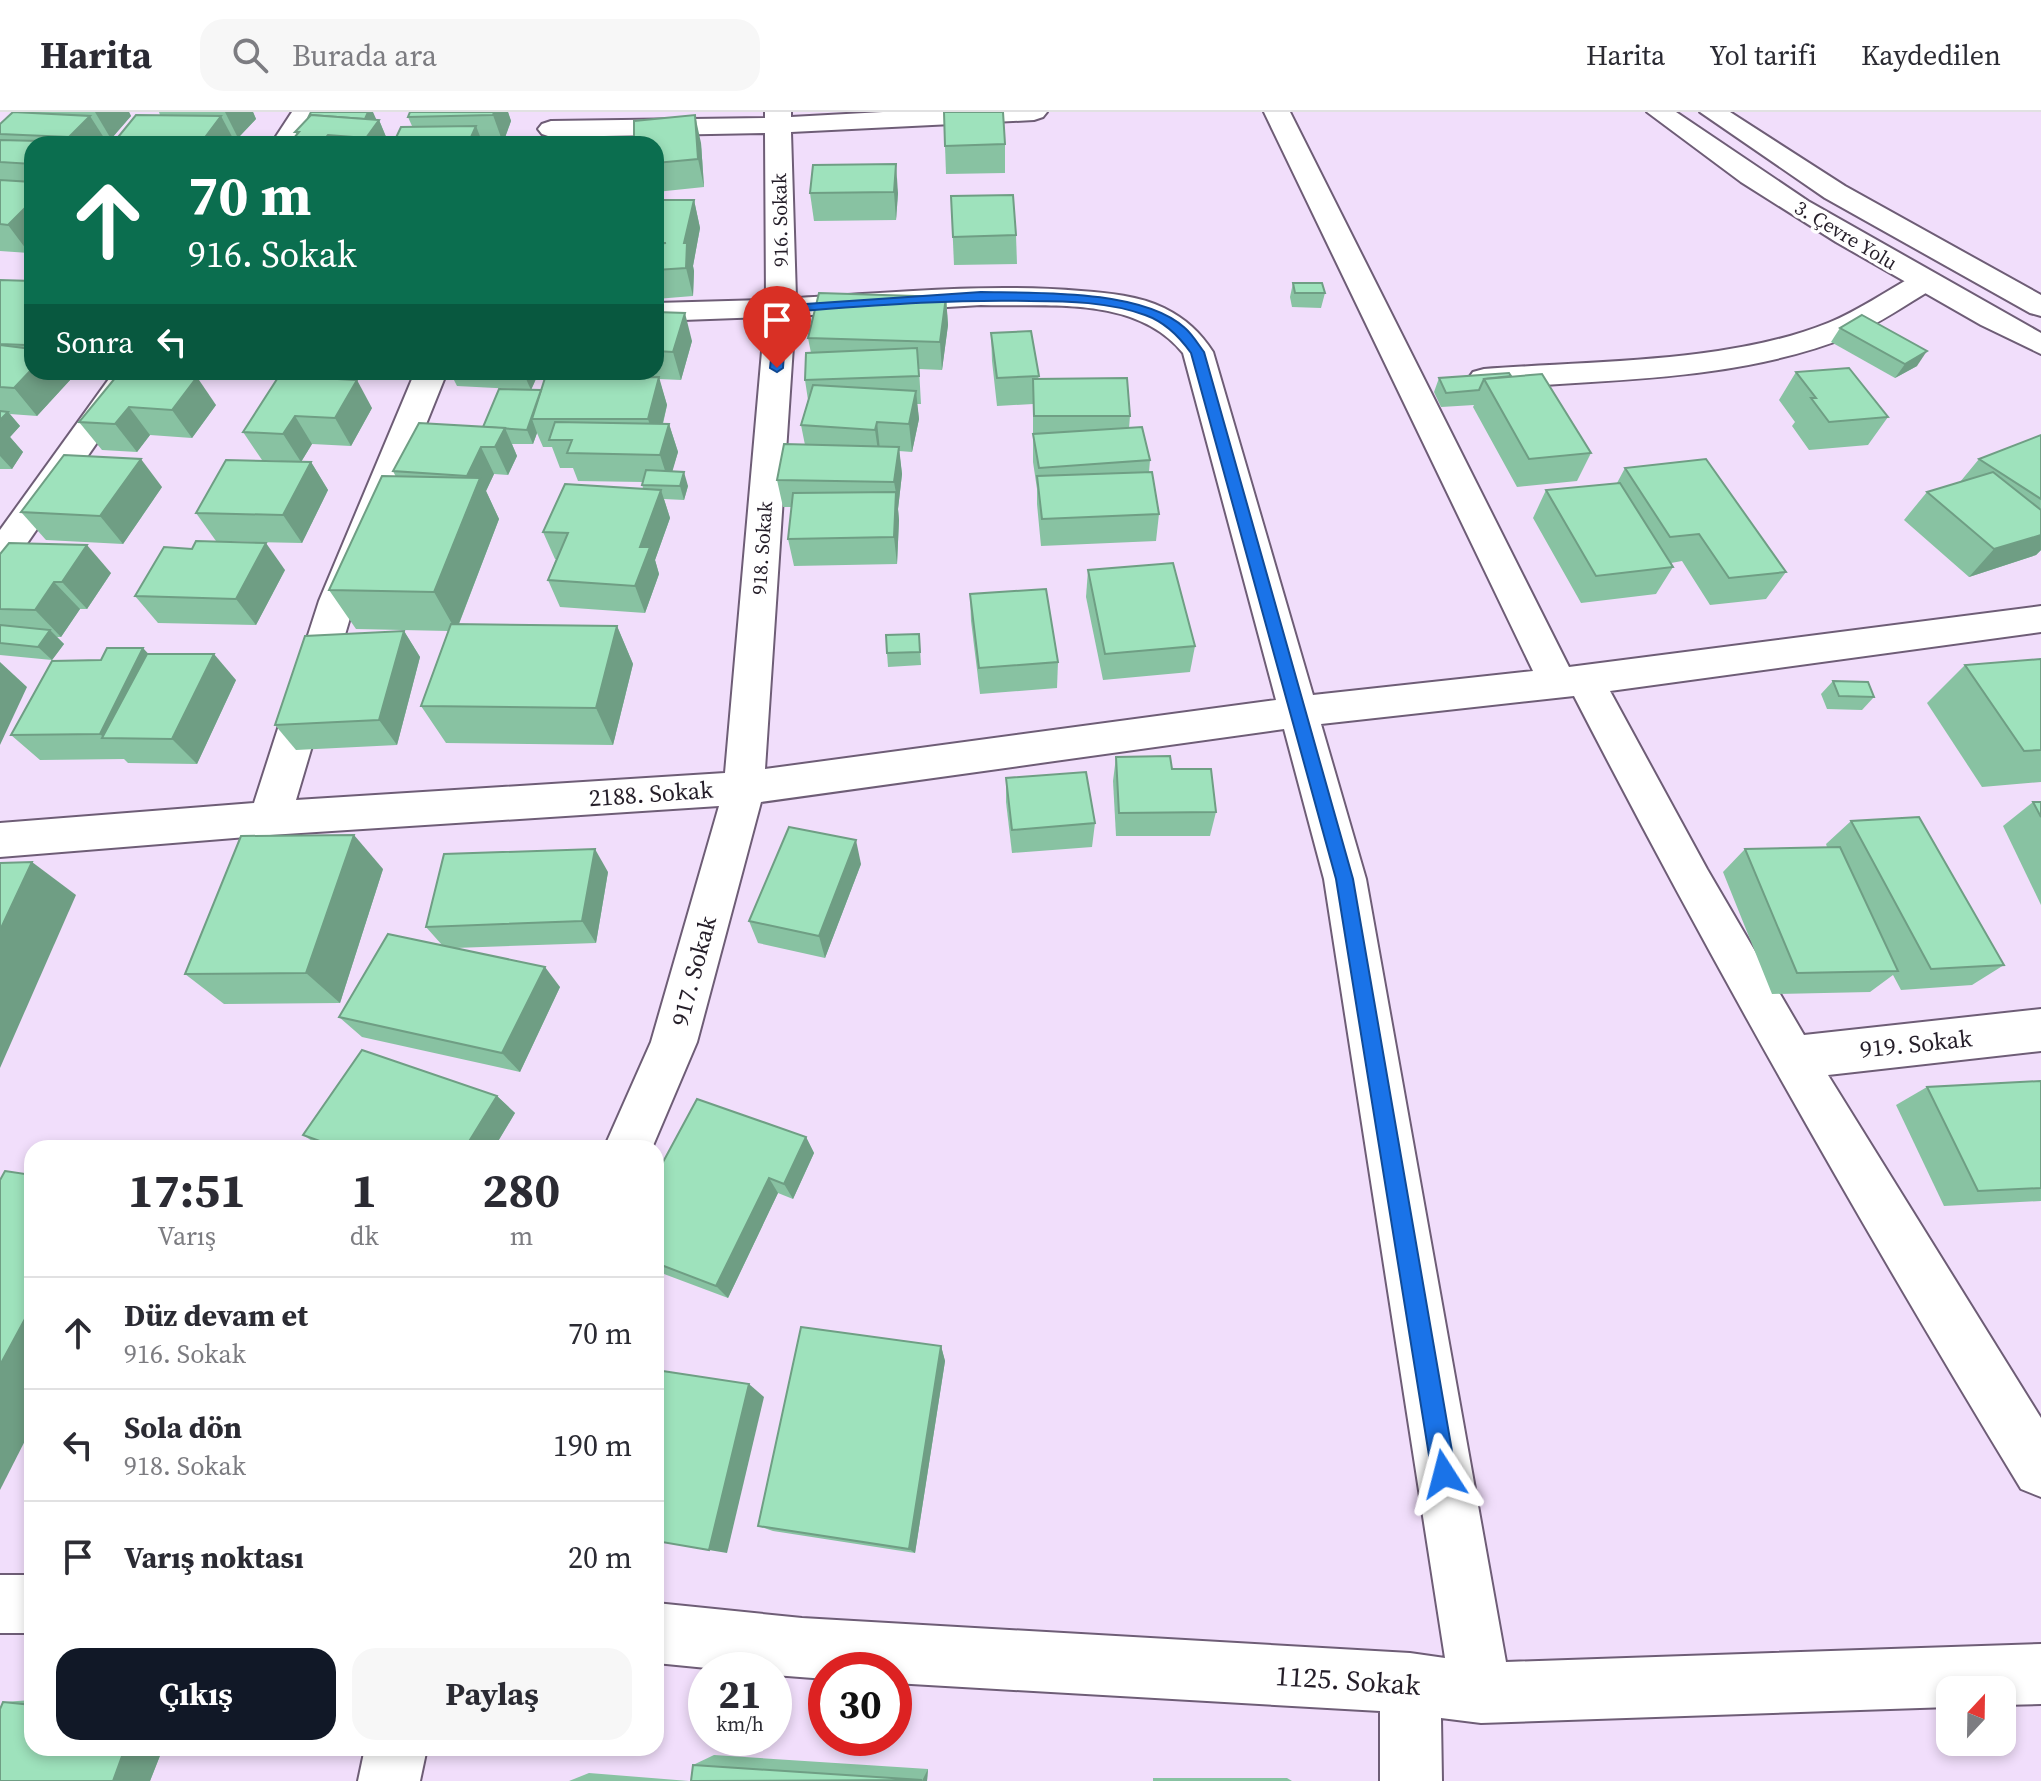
<!DOCTYPE html>
<html lang="tr">
<head>
<meta charset="utf-8">
<style>
	:root { --surface:#fff; --page:#f7f7f7; --text:#2b2b33; --muted:#7c7c81; --line:#e1e1e2; --accent:#111827 }
	body { margin:0; font-family:"Source Serif 4",serif; background:var(--page); color:var(--text); height:100vh; display:flex; flex-direction:column; font-size:30px; white-space:nowrap }
	* { box-sizing:border-box; margin:0 }
	p { font-size:26px; color:var(--muted) }
	.icon { flex:none; width:44px; height:44px; fill:none; stroke:currentColor; stroke-width:2; stroke-linecap:round; stroke-linejoin:round }
	.map { position:relative; flex:1; overflow:hidden }
	.details { position:absolute; left:24px; top:1028px; width:640px; height:616px; display:flex; flex-direction:column; background:var(--surface); border-radius:24px; box-shadow:0 4px 12px #0003 }
	.details>* { flex:none }
	.top-card { position:absolute; left:24px; top:24px; width:640px; height:244px; border-radius:24px; box-shadow:0 4px 12px #0003; background:#0b6e4f; color:#fff; overflow:hidden }
	.needle { width:52px; rotate:22deg }
	.tools { position:absolute; left:1936px; top:1564px; display:grid; gap:16px }
	.tools a { display:grid; place-items:center; width:80px; height:80px; border-radius:16px; background:var(--surface); box-shadow:0 4px 12px #0003; font-size:40px }
	.speed { position:absolute; left:688px; top:1540px; display:flex; gap:16px; font-size:40px; font-weight:700; text-align:center }
	.speed>* { display:grid; place-content:center; width:104px; height:104px; border-radius:50%; background:var(--surface); box-shadow:0 4px 12px #0003; line-height:1 }
	.speed small { font-size:20px; font-weight:400 }
	.speed .limit { border:12px solid #d22; background:#fff; color:#111 }
	.pin { position:absolute; display:grid; place-items:center; width:68px; height:68px; color:#fff; margin:-82px -34px; border-radius:50% 50% 50% 0; rotate:-45deg; box-shadow:0 0 8px #0007 }
	.pin .icon { rotate:45deg }
	.me { position:absolute; width:88px; margin:-44px; rotate:351deg; stroke-linejoin:round; filter:drop-shadow(0 0 6px #0008) }
	.turn { display:flex; align-items:center; gap:28px; height:168px; padding:0 32px; font-size:36px }
	.turn .icon { width:104px; height:104px; stroke-width:2.5 }
	.turn b { display:block; font-size:56px; line-height:68px }
	.then { display:flex; align-items:center; height:76px; padding:0 32px; background:#0003; gap:16px; font-size:30px }
	.eta { display:flex; justify-content:space-evenly; align-items:center; height:136px; text-align:center }
	.eta b { font-size:48px; font-weight:700; line-height:56px }
	.button { display:flex; gap:16px; margin-top:auto; padding:16px 32px }
	.button a { flex:1; height:92px; border-radius:24px; background:var(--accent); color:#fff; font-size:32px; font-weight:700; line-height:92px; text-align:center }
	.button a+a { background:var(--page); color:var(--text) }
	ul { padding:0; list-style:none }
	li { display:flex; align-items:center; gap:24px; height:112px; padding:0 32px; border-top:2px solid var(--line) }
	li div { flex:1 }
	li b { display:block; font-size:30px }
	li em { font-style:normal }
	header { display:flex; align-items:center; gap:48px; box-sizing:border-box; height:112px; padding:0 40px; background:var(--surface); border-bottom:2px solid var(--line) }
	header strong { font-size:38px }
	nav { display:flex; gap:44px; margin-inline-start:auto; font-size:28px }
	.search { width:560px; height:72px; background:var(--page); display:flex; align-items:center; gap:20px; box-sizing:border-box; padding:0 28px; border-radius:24px; color:var(--muted); font-size:30px }
	.map>svg:first-child { display:block }
</style>
</head>
<body>
<header>
<strong>Harita</strong>
<div class="search"><svg class="icon" aria-label="search" viewBox="0 0 24 24"><circle cx="10" cy="10" r="6"/><path d="M15 15l6 6"/></svg>Burada ara</div>
<nav><a>Harita</a><a>Yol tarifi</a><a>Kaydedilen</a></nav>
</header>
<div class="map">
<svg width="2041" height="1669" viewBox="0 0 2041 1669">
	<rect width="100%" height="100%" fill="#f1defb"/>
	<g fill="none" stroke-linecap="round" stroke-linejoin="round">
		<g stroke="#6e5d76" stroke-width="4">
			<g id="street">
				<polygon points="292,0 318,0 297,32 271,32"/>
				<path d="M765,0H791V5L883,0H1047L1043,5L1034,8L791,20L796,186C891,181 986,171 1081,179C1108,181 1140,184 1164,196C1186,207 1200,220 1213,240L1313,583L1533,559L1264,0H1290L1569,555L2041,494V520L1610,579L1707,757L1804,923L2041,897V939L1828,963L2041,1306V1385L2021,1377C1863,1117 1713,854 1574,584L1321,612L1366,767L1506,1550L2041,1532V1592L2002,1593V1578H1950V1595L1481,1611L1441,1606L1442,1669H1380V1599L894,1571V1558H826V1567L774,1563V1558H727L656,1551V1491L802,1506L1410,1541L1445,1546L1324,767L1284,617L761,690L697,930L652,1036H604L651,930L719,694L270,723L0,745V711L254,691L319,489L415,260H447L355,489L296,688L725,661L765,205L656,209V191L766,188L765,21L551,25L542,22L538,17L542,12L551,9L765,6ZM981,193C1048,195 1136,183 1183,241L1276,588L765,657L795,204Z"/>
				<path d="M1924,161L1934,164L1939,170L1934,176C1907,192 1879,212 1850,224C1736,270 1604,267 1484,277L1473,274L1468,267L1473,260L1484,257C1591,249 1729,251 1828,211C1858,199 1886,179 1914,164Z"/>
				<polygon points="114,260 146,260 12,453 0,456 0,418"/>
				<rect x="0" y="1463" width="32" height="58"/>
				<polygon points="365,1636 427,1636 420,1669 358,1669"/>
			</g>
		</g>
		<g stroke="#6e5d76" stroke-width="4">
			<g id="secondary">
				<polygon points="1647,0 1676,0 1808,89 2041,221 2041,242 1981,213 1836,130 1741,70"/>
				<polygon points="1700,0 1730,0 1845,74 2041,183 2041,204 2030,201 1825,86"/>
			</g>
		</g>
		<use href="#street" fill="#fff" fill-rule="evenodd"/>
		<use href="#secondary" fill="#fff" fill-rule="evenodd"/>
	</g>
	<g fill="#88c2a2">
		<polygon points="13,0 129,0 131,4 111,27 104,26 107,32 32,32 32,138 29,141 0,139 0,12"/>
		<polygon points="159,0 253,0 256,7 238,26 233,26 236,32 115,32 114,30 160,3"/>
		<polygon points="410,0 508,0 511,9 503,31 483,32 412,14 408,5"/>
		<polygon points="379,8 389,32 289,32 297,23 295,20"/>
		<polygon points="701,31 704,75 656,80 656,32"/>
		<polygon points="1005,32 1005,61 946,62 945,34"/>
		<polygon points="810,81 898,81 896,108 814,109"/>
		<polygon points="951,84 1016,123 1017,152 954,153"/>
		<polygon points="656,88 694,88 700,116 693,154 694,159 693,184 656,187"/>
		<polygon points="0,168 32,169 32,260 71,267 37,304 10,302 20,314 10,325 23,340 12,357 0,357"/>
		<polygon points="1293,171 1325,181 1321,196 1292,195 1290,185"/>
		<polygon points="946,185 948,213 942,258 919,257 921,292 917,292 919,307 912,340 899,339 902,362 898,397 899,408 897,452 794,454 788,427 792,395 783,395 777,368 805,333 801,313 808,288 805,268 811,241 808,226"/>
		<polygon points="656,200 692,229 681,268 659,267 667,293 663,312 669,312 678,340 672,359 688,374 684,388 664,387 670,406 655,448 659,462 645,501 560,495 548,468 556,447 555,447 543,420 643,377 642,370 578,369 573,356 560,356 552,335 543,335 537,321 533,332 512,332 517,344 508,363 494,362 486,379 499,407 459,512 617,514 633,552 613,633 446,631 421,594 448,519 356,517 329,478 396,365 393,359 483,315 513,277 457,274 450,260 539,260 531,278 541,278 592,266 590,260 656,260"/>
		<polygon points="1840,216 1917,254 1895,266 1831,230"/>
		<polygon points="991,221 1039,264 1038,267 1130,304 1129,316 1150,348 1149,360 1159,402 1156,429 1041,434 1037,392 1037,377 1033,350 1033,292 997,294 992,249"/>
		<polygon points="120,260 216,293 192,326 150,323 137,340 102,338 79,310"/>
		<polygon points="1796,260 1888,305 1868,333 1809,338 1792,314 1795,310 1779,288"/>
		<polygon points="279,264 372,296 351,334 312,332 301,350 262,348 243,320"/>
		<polygon points="1511,264 1591,341 1577,369 1517,375 1473,295 1474,293 1441,295 1434,280 1439,266"/>
		<polygon points="2041,323 2041,438 2036,443 1969,465 1904,408 1927,380 1960,370 1979,347"/>
		<polygon points="311,350 328,378 302,431 216,429 196,401"/>
		<polygon points="1625,356 1786,460 1766,487 1710,493 1682,449 1671,451 1673,455 1656,482 1581,491 1533,406 1546,378 1617,371"/>
		<polygon points="162,375 123,432 46,428 21,400"/>
		<polygon points="0,442 111,461 87,497 80,497 61,525 57,525 64,532 52,548 0,543"/>
		<polygon points="285,458 256,513 158,511 135,484"/>
		<polygon points="1088,458 1195,534 1190,560 1103,568 1086,485"/>
		<polygon points="970,482 1058,550 1057,576 980,582 971,509"/>
		<polygon points="404,519 420,545 397,633 296,638 275,613"/>
		<polygon points="919,522 921,553 888,555 887,541"/>
		<polygon points="148,542 236,568 197,652 128,651 124,647 40,648 11,623"/>
		<polygon points="2041,547 2041,670 1982,675 1927,591 1965,553"/>
		<polygon points="1833,569 1874,585 1862,598 1827,597 1821,582"/>
		<polygon points="1116,645 1216,700 1210,724 1116,724 1113,669"/>
		<polygon points="1006,666 1095,711 1092,735 1012,741 1006,690"/>
		<polygon points="2033,690 2041,690 2041,793 2003,714"/>
		<polygon points="1851,709 2004,853 1972,873 1901,878 1893,863 1870,880 1772,882 1723,760 1745,737 1827,735 1826,732"/>
		<polygon points="861,752 825,846 758,831 749,809"/>
		<polygon points="383,757 340,891 224,892 185,862"/>
		<polygon points="608,760 596,831 455,836 560,875 520,960 362,925 339,905 442,833 426,815"/>
		<polygon points="2041,969 2041,1089 1944,1094 1896,993 1927,975"/>
		<polygon points="497,984 515,1001 494,1036 323,1036 303,1023"/>
		<polygon points="806,1025 814,1041 793,1087 778,1081 728,1186 656,1159 656,1063"/>
		<polygon points="941,1234 945,1249 915,1441 773,1419 758,1414"/>
		<polygon points="32,1588 32,1636 163,1636 150,1669 0,1669 3,1590"/>
		<polygon points="714,1643 928,1657 927,1669 691,1669 693,1653"/>
		<polygon points="589,1661 689,1669 569,1669"/>
		<polygon points="1153,1666 1287,1666 1292,1669 1153,1669"/>
	</g>
	<g fill="#6f9e84">
		<polygon points="95,0 129,0 131,4 111,27"/>
		<polygon points="225,0 253,0 256,7 238,26"/>
		<polygon points="368,0 373,0 377,9 379,8 389,32 369,32 362,12"/>
		<polygon points="494,0 508,0 511,9 503,31 493,3"/>
		<polygon points="695,3 701,31 704,75 698,47"/>
		<polygon points="90,4 108,32 74,32 69,25"/>
		<polygon points="221,4 236,32 206,32 203,28"/>
		<polygon points="476,14 483,32 468,32"/>
		<polygon points="328,23 332,32 323,29"/>
		<polygon points="896,52 898,81 896,108 894,80"/>
		<polygon points="694,88 700,116 693,154 694,159 693,184 686,156 684,131"/>
		<polygon points="32,89 32,138 29,141 8,113"/>
		<polygon points="946,185 948,213 942,258 940,230"/>
		<polygon points="685,201 692,229 681,268 673,240"/>
		<polygon points="32,226 32,240 26,233"/>
		<polygon points="1927,239 1917,254 1895,266 1905,252"/>
		<polygon points="32,257 32,260 65,260 71,267 37,304 14,276"/>
		<polygon points="523,260 539,260 531,278"/>
		<polygon points="639,260 644,260 646,267 644,274"/>
		<polygon points="197,265 216,293 192,326 172,298"/>
		<polygon points="659,265 667,293 657,335 648,307"/>
		<polygon points="357,268 372,296 351,334 335,306"/>
		<polygon points="543,278 532,307 537,321 533,332 527,318"/>
		<polygon points="916,279 919,307 912,340 909,312"/>
		<polygon points="129,295 150,323 137,340 115,312"/>
		<polygon points="8,300 20,314 10,325 23,340 12,357 0,344 0,308"/>
		<polygon points="295,304 312,332 301,350 283,322"/>
		<polygon points="877,310 880,338 879,346 875,318"/>
		<polygon points="669,312 678,340 669,371 660,343"/>
		<polygon points="505,316 517,344 508,363 495,335"/>
		<polygon points="481,335 494,362 486,379 499,407 456,519 434,480 475,380 467,364"/>
		<polygon points="899,335 902,362 898,397 899,408 897,452 894,425 896,381 894,370"/>
		<polygon points="141,347 162,375 123,432 100,404"/>
		<polygon points="311,350 328,378 302,431 283,403"/>
		<polygon points="684,360 688,374 684,388 680,374"/>
		<polygon points="661,378 670,406 655,448 659,462 645,501 635,474 640,435"/>
		<polygon points="2041,423 2041,438 2036,443 1969,465 1994,437"/>
		<polygon points="266,431 285,458 256,513 236,487"/>
		<polygon points="87,433 111,461 87,497 62,470"/>
		<polygon points="54,470 80,497 61,525 35,498"/>
		<polygon points="617,514 633,552 613,633 596,596"/>
		<polygon points="50,518 64,532 52,548 38,535"/>
		<polygon points="404,519 420,545 397,633 379,608"/>
		<polygon points="143,536 167,562 104,626 100,622"/>
		<polygon points="214,542 236,568 197,652 172,627"/>
		<polygon points="0,550 27,575 0,633"/>
		<polygon points="354,723 383,757 340,891 306,861"/>
		<polygon points="856,728 861,752 825,846 819,824"/>
		<polygon points="595,737 608,760 596,831 582,809"/>
		<polygon points="32,750 76,783 0,956 0,818"/>
		<polygon points="545,855 560,875 520,960 502,941"/>
		<polygon points="497,984 515,1001 494,1036 465,1036"/>
		<polygon points="806,1025 814,1041 793,1087 784,1072"/>
		<polygon points="769,1066 778,1081 728,1186 716,1174"/>
		<polygon points="32,1194 32,1315 0,1378 0,1253"/>
		<polygon points="941,1234 945,1249 915,1441 909,1437"/>
		<polygon points="749,1272 764,1285 727,1441 709,1438"/>
		<polygon points="125,1636 163,1636 150,1669 113,1669"/>
		<polygon points="928,1657 927,1669 922,1669"/>
	</g>
	<g fill="#9ee2bc" stroke="#6f9e84" stroke-width="2">
		<polygon points="13,0 90,4 69,25 0,22 0,12"/>
		<polygon points="311,0 368,0 365,7 311,3 308,6"/>
		<polygon points="410,0 494,0 493,3 408,5"/>
		<polygon points="944,0 1003,0 1005,32 945,34"/>
		<polygon points="136,3 221,4 203,28 194,28 191,32 114,30"/>
		<polygon points="311,3 379,8 366,26 328,23 323,29 357,32 289,32 299,20 295,20"/>
		<polygon points="695,3 698,47 656,51 656,32 634,32 634,9"/>
		<polygon points="476,14 468,32 393,32 401,15"/>
		<polygon points="0,28 78,30 77,32 32,32 32,52 0,50"/>
		<polygon points="896,52 894,80 810,81 813,53"/>
		<polygon points="0,68 32,70 32,89 8,113 0,112"/>
		<polygon points="1013,83 1016,123 953,125 951,84"/>
		<polygon points="656,88 694,88 684,131 687,131 686,156 656,158 656,132 666,131 656,131"/>
		<polygon points="0,168 32,169 32,226 26,233 0,232"/>
		<polygon points="1293,171 1322,171 1325,181 1295,181"/>
		<polygon points="819,181 946,185 940,230 808,226"/>
		<polygon points="656,200 685,201 673,240 656,239"/>
		<polygon points="1862,203 1927,239 1905,252 1840,216"/>
		<polygon points="1031,219 1039,264 997,266 991,221"/>
		<polygon points="0,233 32,237 32,257 14,276 0,275"/>
		<polygon points="917,236 919,264 805,268 806,241"/>
		<polygon points="1849,256 1888,305 1829,310 1811,286 1816,286 1796,260"/>
		<polygon points="120,260 131,260 197,265 172,298 129,295 115,312 79,310"/>
		<polygon points="1509,261 1511,264 1484,267 1479,278 1446,281 1439,266"/>
		<polygon points="1542,262 1591,341 1529,347 1484,267"/>
		<polygon points="279,264 357,268 335,306 295,304 283,322 243,320"/>
		<polygon points="659,265 648,307 532,307 545,266"/>
		<polygon points="1127,266 1130,304 1034,304 1033,267"/>
		<polygon points="813,273 916,279 909,312 877,310 875,318 801,313"/>
		<polygon points="499,277 541,278 527,318 483,315"/>
		<polygon points="0,299 8,300 0,308"/>
		<polygon points="555,310 669,312 660,343 567,341 572,328 549,328"/>
		<polygon points="419,311 505,316 495,335 481,335 467,364 393,359"/>
		<polygon points="1142,315 1150,348 1039,356 1033,322"/>
		<polygon points="2041,323 2041,387 1979,347"/>
		<polygon points="784,332 899,335 894,370 777,368"/>
		<polygon points="64,343 141,347 100,404 21,400"/>
		<polygon points="1706,347 1786,460 1729,466 1699,422 1670,425 1625,356"/>
		<polygon points="226,348 311,350 283,403 196,401"/>
		<polygon points="646,358 684,360 680,374 642,373"/>
		<polygon points="1152,360 1159,402 1042,407 1037,364"/>
		<polygon points="1993,360 2041,398 2041,423 1994,437 1927,380"/>
		<polygon points="382,364 480,366 434,480 329,478"/>
		<polygon points="1620,371 1673,455 1596,464 1546,378"/>
		<polygon points="565,372 661,378 640,435 650,435 635,474 548,468 568,421 543,420"/>
		<polygon points="896,380 894,425 788,427 793,381"/>
		<polygon points="196,429 266,431 236,487 135,484 164,435 192,437"/>
		<polygon points="9,431 87,433 62,470 54,470 35,498 0,497 0,442"/>
		<polygon points="1173,451 1195,534 1105,542 1088,458"/>
		<polygon points="1046,477 1058,550 979,556 970,482"/>
		<polygon points="451,512 617,514 596,596 421,594"/>
		<polygon points="0,513 50,518 38,535 0,531"/>
		<polygon points="404,519 379,608 275,613 305,524"/>
		<polygon points="919,522 920,540 887,541 886,523"/>
		<polygon points="107,536 143,536 100,622 11,623 52,549 101,548"/>
		<polygon points="147,542 214,542 172,627 102,626"/>
		<polygon points="2041,547 2041,638 2024,639 1965,553"/>
		<polygon points="1833,569 1868,570 1874,585 1839,584"/>
		<polygon points="1170,644 1172,657 1211,657 1216,700 1119,701 1116,645"/>
		<polygon points="1086,660 1095,711 1012,718 1006,666"/>
		<polygon points="2033,690 2041,690 2041,705"/>
		<polygon points="1919,705 2004,853 1931,857 1851,709"/>
		<polygon points="789,715 856,728 819,824 749,809"/>
		<polygon points="354,723 306,861 185,862 241,724"/>
		<polygon points="1840,735 1898,859 1797,861 1745,737"/>
		<polygon points="595,737 582,809 426,815 444,742"/>
		<polygon points="32,750 0,818 0,751"/>
		<polygon points="388,822 545,855 502,941 339,905"/>
		<polygon points="362,938 497,984 465,1036 339,1036 303,1023"/>
		<polygon points="2041,969 2041,1076 1978,1079 1927,975"/>
		<polygon points="697,987 806,1025 784,1072 769,1066 716,1174 656,1151 656,1063"/>
		<polygon points="5,1059 32,1063 32,1194 0,1253 0,1068"/>
		<polygon points="801,1215 941,1234 909,1437 758,1414"/>
		<polygon points="656,1258 749,1272 709,1438 656,1429"/>
		<polygon points="3,1590 32,1593 32,1636 125,1636 113,1669 0,1669 0,1597"/>
		<polygon points="693,1653 922,1668 691,1669"/>
	</g>
	<path fill="#1a73e8" stroke="#114b97" stroke-width="2" d="M981,180C1036,181 1142,177 1185,216C1192,222 1198,232 1204,240L1353,767L1456,1362L1452,1370L1444,1374L1436,1370L1432,1362L1336,767L1191,241C1179,224 1165,210 1145,203C1109,190 1068,189 1030,189C949,187 868,194 787,200L783,256L777,260L770,256L777,194Z"/>
	<g text-anchor="middle" stroke-width="7" stroke-linejoin="round" paint-order="stroke">
		<g font-size="20" fill="#251e29" stroke="#fff">
			<text transform="translate(780 108) rotate(-91)" y="7">916. Sokak</text>
			<text transform="translate(1846 123) rotate(31)" y="7">3. Çevre Yolu</text>
			<text transform="translate(762 436) rotate(-86)" y="7">918. Sokak</text>
		</g>
		<g font-size="24" fill="#251e29" stroke="#fff">
			<text transform="translate(651 682) rotate(-4)" y="8">2188. Sokak</text>
			<text transform="translate(694 859) rotate(-75)" y="8">917. Sokak</text>
			<text transform="translate(1916 932) rotate(-6)" y="8">919. Sokak</text>
		</g>
		<g font-size="28" fill="#251e29" stroke="#fff">
			<text transform="translate(1348 1568) rotate(4)" y="10">1125. Sokak</text>
		</g>
	</g>
</svg>
<div class="tools">
<a><svg class="needle" viewBox="-14 -14 28 28"><path d="M0-13l5 13h-10z" fill="#e53935"/><path d="M0 13l5-13h-10z" fill="#7c7c81"/></svg></a>
</div>
<div class="speed"><div>21<small>km/h</small></div><div class="limit">30</div></div>
<div class="pin" style="left:777px;top:256px;background:#d93025"><svg class="icon" aria-label="arrive" viewBox="0 0 24 24"><path d="M6 21V4h12l-3 4 3 4H6"/></svg></div>
<svg class="me" style="left:1444px;top:1362px" viewBox="-20 -20 40 40"><path d="M0-17L14 15 0 8-14 15z" fill="#1a73e8" stroke="#fff" stroke-width="4"/></svg>
<div class="top-card">
<div class="turn"><svg class="icon" aria-label="ahead" viewBox="0 0 24 24"><path d="M12 20V5M6 11l6-6 6 6"/></svg><div><b>70 m</b>916. Sokak</div></div>
<div class="then">Sonra<svg class="icon" aria-label="left" viewBox="0 0 24 24"><path d="M17 20v-9H6M10 6l-5 5 5 5"/></svg></div>
</div>
<section class="details">
<div class="eta">
<div><b>17:51</b><p>Varış</p></div>
<div><b>1</b><p>dk</p></div>
<div><b>280</b><p>m</p></div>
</div>
<ul>
<li><svg class="icon" aria-label="ahead" viewBox="0 0 24 24"><path d="M12 20V5M6 11l6-6 6 6"/></svg><div><b>Düz devam et</b><p>916. Sokak</p></div><em>70 m</em></li>
<li><svg class="icon" aria-label="left" viewBox="0 0 24 24"><path d="M17 20v-9H6M10 6l-5 5 5 5"/></svg><div><b>Sola dön</b><p>918. Sokak</p></div><em>190 m</em></li>
<li><svg class="icon" aria-label="arrive" viewBox="0 0 24 24"><path d="M6 21V4h12l-3 4 3 4H6"/></svg><div><b>Varış noktası</b></div><em>20 m</em></li>
</ul>
<div class="button"><a>Çıkış</a><a>Paylaş</a></div>
</section>
</div>
</body>
</html>
